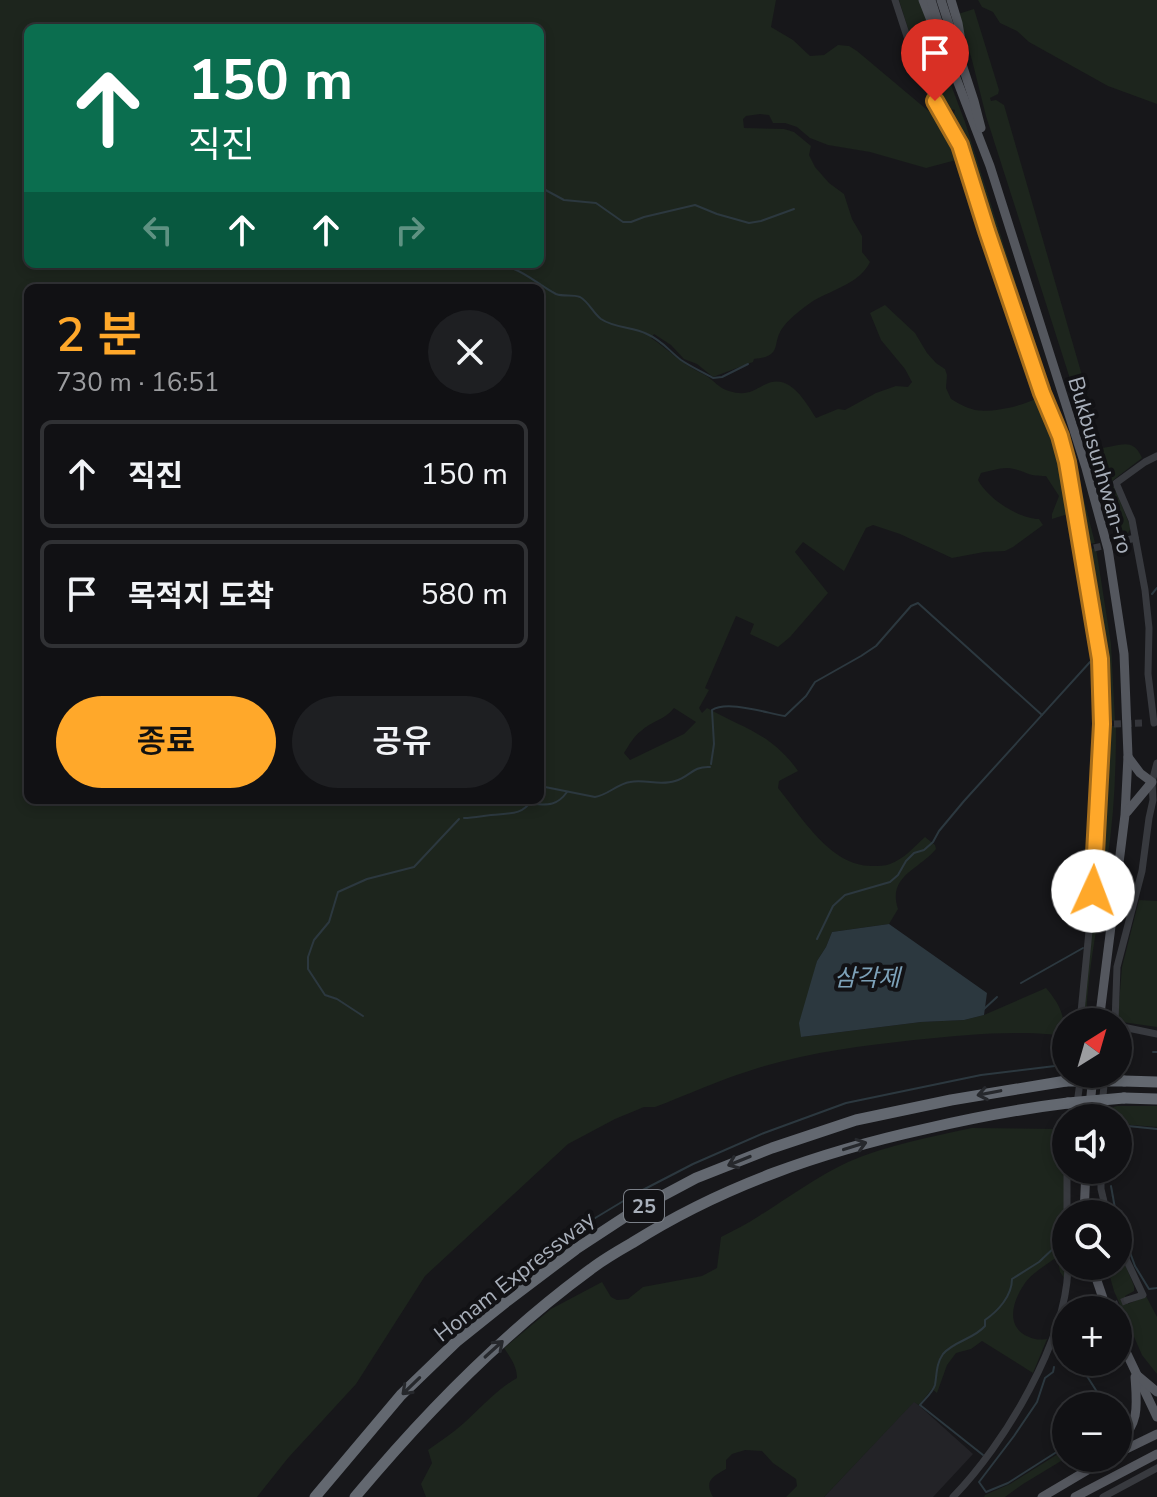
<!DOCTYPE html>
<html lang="ko">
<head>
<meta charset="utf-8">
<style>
	:root { --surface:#111114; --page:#1e1f22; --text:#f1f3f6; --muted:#9c9da0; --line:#303134; --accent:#ffa82a }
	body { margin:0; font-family:"Nunito Sans","Noto Sans KR",sans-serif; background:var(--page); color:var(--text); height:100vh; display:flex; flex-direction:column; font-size:30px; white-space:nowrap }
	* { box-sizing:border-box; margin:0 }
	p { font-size:26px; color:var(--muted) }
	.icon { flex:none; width:44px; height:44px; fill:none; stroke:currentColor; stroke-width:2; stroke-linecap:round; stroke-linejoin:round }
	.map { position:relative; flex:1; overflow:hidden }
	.panel { position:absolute; left:24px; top:284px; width:520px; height:520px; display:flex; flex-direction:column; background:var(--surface); border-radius:12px; box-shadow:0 4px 12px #0003,0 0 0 2px var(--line) }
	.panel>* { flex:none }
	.top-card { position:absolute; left:24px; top:24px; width:520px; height:244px; border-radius:12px; box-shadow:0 4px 12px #0003,0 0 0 2px var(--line); background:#0b6e4f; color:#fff; overflow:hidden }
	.needle { width:52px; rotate:37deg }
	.fabs { position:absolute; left:1052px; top:1008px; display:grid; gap:16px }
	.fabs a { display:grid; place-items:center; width:80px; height:80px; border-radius:50%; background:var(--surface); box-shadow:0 4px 12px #0003,0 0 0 2px var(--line); font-size:40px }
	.pin { position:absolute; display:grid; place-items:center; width:68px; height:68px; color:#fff; margin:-82px -34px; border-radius:50% 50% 50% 0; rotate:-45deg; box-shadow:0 0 8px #0007 }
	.pin .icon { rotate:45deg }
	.me { position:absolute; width:88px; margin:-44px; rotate:2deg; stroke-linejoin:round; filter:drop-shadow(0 0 6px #0008) }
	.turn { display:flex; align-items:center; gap:28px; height:168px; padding:0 32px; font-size:36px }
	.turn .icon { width:104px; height:104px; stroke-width:2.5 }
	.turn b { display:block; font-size:56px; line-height:68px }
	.lanes { display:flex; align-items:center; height:76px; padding:0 32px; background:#0003; justify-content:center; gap:40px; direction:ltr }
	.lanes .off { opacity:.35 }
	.round { display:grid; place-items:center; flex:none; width:84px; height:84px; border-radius:42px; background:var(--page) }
	.overview { display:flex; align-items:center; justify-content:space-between; height:136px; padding:0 32px }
	h1 { font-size:48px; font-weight:600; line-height:60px; color:var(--accent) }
	.button { display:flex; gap:16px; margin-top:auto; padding:16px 32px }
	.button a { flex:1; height:92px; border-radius:48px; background:var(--accent); color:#111; font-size:32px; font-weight:600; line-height:92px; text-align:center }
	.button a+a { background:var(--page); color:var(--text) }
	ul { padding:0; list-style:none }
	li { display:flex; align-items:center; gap:24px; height:108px; margin:0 16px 12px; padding:0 16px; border:4px solid var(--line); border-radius:12px }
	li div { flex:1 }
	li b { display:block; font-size:30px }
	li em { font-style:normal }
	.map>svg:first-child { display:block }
</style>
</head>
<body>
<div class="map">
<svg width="1157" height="1497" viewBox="0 0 1157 1497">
	<rect width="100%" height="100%" fill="#17171a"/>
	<polygon fill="#232327" points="914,1401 973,1454 933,1497 824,1497"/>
	<g fill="#1d251d" fill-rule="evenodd">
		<path d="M0,0H776L771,27L793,40L810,56L824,55L838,45L849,46L857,51L938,119L954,140L961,157L960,159L926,168L870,152L828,145L810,138L797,127L785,123H773L769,115L760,114L746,116L743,119L744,128L784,129L794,132L811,146L809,155L815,167L829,183L844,194L852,219L862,236V252L870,262C860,283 832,290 813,301C804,307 791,317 784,326C770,343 785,356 754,359L753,362L713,377L697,364L684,359L671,345L654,334L651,338C669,350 683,365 703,374C712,378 719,389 729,391C745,396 751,392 764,385C789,371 805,401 816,418L838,409L845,410L876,393L896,386L908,387L912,382L905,369L881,340L870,313L885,305L915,333L927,353L936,363L945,369L947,375L946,388L951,399C958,403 966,408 975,410C991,413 1023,406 1037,398C1056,409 1068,486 1072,509L1071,513L1052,519V514L1059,496L1046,476C1027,476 1030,473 1014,469C1004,466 991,471 981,473L978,480C987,498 1019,519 1039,519L1043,525L1013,547L1005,551L984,552L952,558L900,534L873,525L866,528L844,571L803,542L795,552L828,593L790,637L778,647L750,634L754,624L736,616L705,688L709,690L699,708L702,713L707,708C745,729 772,734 798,771L779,781L778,788C802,817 830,866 872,866C878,866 885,866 890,864C904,859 914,847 925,837L935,845L936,849C920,869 887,876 898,909L889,924L832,932L826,947L817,961L801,1037L921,1022L964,1020L984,1015L1046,988C1057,1001 1069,1018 1060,1035C1011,1030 963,1035 914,1040C860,1046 804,1053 752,1070C719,1080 687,1095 655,1107H644L615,1119L568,1144L425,1276L356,1384L288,1458L257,1497H0ZM28,28H540V264H28ZM28,288H540V800H28ZM674,708L696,722L684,734L630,760L624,753C629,745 634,736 641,731C651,721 665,720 674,708Z"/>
		<path d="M899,0H919L965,122L1083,496L1095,543L1088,544L1083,536L1070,462L1062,435L1044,392L948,118L954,114L955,110L941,107C922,71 911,39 899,0Z"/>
		<polygon points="978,0 1157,0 1157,104 1108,86 1029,42 1017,31 1000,23 993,12 982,7"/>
		<path d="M974,9L999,90L998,94L990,98L991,101L996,100L1004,105L1092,410L1089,412L1094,421L1102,448C1120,446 1133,437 1142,458L1112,481L1131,528L1128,533L1117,540L1095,457L986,116L972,60L958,14Z"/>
		<polygon points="1096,548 1111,644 1115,721 1108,720 1104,714 1086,553 1090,549"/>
		<path d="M1111,726H1116C1116,772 1114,817 1107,862C1100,915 1087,969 1086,1022H1083L1103,733L1106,729Z"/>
		<polygon points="1139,900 1157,901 1157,1027 1122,1022 1118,1016 1122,967"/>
		<polygon points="1117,1106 1157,1106 1157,1127 1118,1124 1118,1118 1107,1118 1107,1109"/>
		<path d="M972,1128L1056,1129L1066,1136L1065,1279L1060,1272L1058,1261L1054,1259C1045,1266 1032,1273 1025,1283C1013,1300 1004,1327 1029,1337C1036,1340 1040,1340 1047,1339L1033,1373L982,1341L971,1349L956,1353L947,1365L937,1393L932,1389L919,1405L914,1402L824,1497H786L797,1486L796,1479L773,1463L762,1451L745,1450L732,1454L726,1460V1469C712,1477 704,1481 713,1497H426L421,1484L432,1463L428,1450C440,1441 453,1433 464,1423C481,1408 496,1390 517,1378C517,1366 510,1357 504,1348L551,1309L602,1282L611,1297L617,1300L628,1299L643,1287L702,1276L717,1268L721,1237C734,1230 747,1224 759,1216C788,1198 816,1177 848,1162C887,1145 931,1137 972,1128Z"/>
		<polygon points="1118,1247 1134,1286 1134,1291 1125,1296 1128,1304 1146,1296 1157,1317 1157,1374 1142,1355 1114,1291 1107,1266 1118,1266"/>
		<polygon points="1066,1449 1066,1458 1023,1484 1005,1497 984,1497 985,1495 1010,1484"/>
	</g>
	<polygon fill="#2c383f" points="889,924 987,993 984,1015 964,1020 921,1022 801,1037 799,1023 817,961 826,947 832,932"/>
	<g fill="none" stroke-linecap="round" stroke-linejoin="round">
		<g stroke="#2c383f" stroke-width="2">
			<polyline points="540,187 564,200 596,203 623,222 631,222 644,217 695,205 717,214 749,223 761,221 794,209"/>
			<path d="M436,264C462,277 490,258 514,269C529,275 542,287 556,294C564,297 572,294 580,297C589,302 593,313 601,319C614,328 633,327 647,334C663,341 669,351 681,360C691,367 703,372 713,378L722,377L748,364"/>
			<polyline points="1152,594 1157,588"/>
			<path d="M711,764L714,744L712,710C727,700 766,713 785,716L806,696L815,682L861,656L876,646L911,606L918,603L1042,715"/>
			<path d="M540,786L595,797C608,795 617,784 630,782C645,779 660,786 675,781C690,777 692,766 710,767"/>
			<path d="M532,804C548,805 557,806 567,792"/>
			<path d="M464,818C473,818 482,816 491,815C508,813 522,816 532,800"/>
			<polyline points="817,939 833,906 845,895 890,882 898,875 906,861 914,853 924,850 933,842 939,831 964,801 1090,662"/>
			<polyline points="1021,983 1083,948"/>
			<polyline points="984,1009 997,997"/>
			<polyline points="363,1016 337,999 325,995 308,969 308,957 314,940 329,922 338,892 367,879 414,867 459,819"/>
			<polyline points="1153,1052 1157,1052"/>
			<polyline points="1118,1125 1157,1129"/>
			<polyline points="1111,1186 1116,1214"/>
			<polyline points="1118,1220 1135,1266 1149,1289 1157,1288"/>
			<polyline points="562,1238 635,1194 693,1164 764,1133 846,1103 981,1075 1055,1066"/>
			<polyline points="1078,1362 1106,1406"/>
			<polyline points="1054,1367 1053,1372 1045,1378 1037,1402 1014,1436 979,1482 986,1492 1008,1483 1066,1446"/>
			<path d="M983,1455L920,1405C925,1399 933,1392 935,1385C937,1374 936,1364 943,1354C954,1341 974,1339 985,1326V1320C998,1311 1012,1296 1012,1279L1039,1262L1057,1245"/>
		</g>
		<g stroke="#34353a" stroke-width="7" stroke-dasharray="7 3.5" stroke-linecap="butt">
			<polyline points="1094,548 1120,542"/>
			<polyline points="1114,724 1145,723"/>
			<polyline points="1102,1310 1127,1300"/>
		</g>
		<g stroke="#383a3f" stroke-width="7">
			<polyline points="895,0 913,55 927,87 960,145 1042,393 1060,436 1077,515 1100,659 1102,724 1093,891 1080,1022"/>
			<polyline points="1120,542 1135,538"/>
			<polyline points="1154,723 1148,674 1149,628 1145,590 1132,520 1116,483 1145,462 1157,456"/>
			<polyline points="1115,1022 1117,967 1142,871 1149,818 1153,800 1152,782 1157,763"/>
			<polyline points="1118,1026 1157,1034"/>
			<polyline points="1074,1118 1076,1112 1081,1074"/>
			<polyline points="1101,1118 1105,1074"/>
			<polyline points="1101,1170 1101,1189 1107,1214"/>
			<polyline points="1067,1214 1067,1170"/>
			<polyline points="1118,1242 1143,1295 1127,1300"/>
			<path d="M953,1497C1004,1445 1067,1340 1068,1266"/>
			<polyline points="1103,1497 1157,1468"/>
		</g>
		<g stroke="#54575e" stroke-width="9">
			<polyline points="923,0 938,38"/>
			<polyline points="931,0 955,75 990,166 1086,468 1108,549 1124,654 1128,756 1125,815 1099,1022"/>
			<polyline points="941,0 974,101 981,128"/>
			<polyline points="951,0 958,23 963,53"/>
			<polyline points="1127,812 1152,782 1140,773 1128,757"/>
			<polyline points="1089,1118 1093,1074"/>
			<polyline points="1084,1214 1086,1170"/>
			<polyline points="1092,1266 1107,1310"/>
			<polyline points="1118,1335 1157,1417"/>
			<polyline points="1138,1376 1157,1392"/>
			<path d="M1118,1444C1140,1422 1137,1406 1135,1377"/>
			<polyline points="1118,1453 1157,1434"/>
			<polyline points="1042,1497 1108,1458"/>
			<polyline points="1075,1497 1157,1454"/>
		</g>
		<g stroke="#636870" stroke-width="11">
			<polyline points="1124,1081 1157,1082"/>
			<polyline points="1124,1098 1157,1099"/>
			<polyline points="315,1497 401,1395 456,1342 507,1301 576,1249 634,1211 696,1178 772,1148 856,1120 951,1100 1066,1081"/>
			<path d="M355,1497C425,1413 502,1334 591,1269C604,1259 618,1251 632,1243C722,1186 821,1152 925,1129C972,1118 1019,1109 1068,1103"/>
		</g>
		<g stroke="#636870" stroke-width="11">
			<polyline points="1066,1081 1124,1081"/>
			<polyline points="1068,1103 1124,1098"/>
		</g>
	</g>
	<defs><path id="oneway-shaft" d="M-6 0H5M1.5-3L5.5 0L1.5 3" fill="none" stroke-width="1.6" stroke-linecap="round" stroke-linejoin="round" transform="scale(2)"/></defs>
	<g stroke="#26282c">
		<use href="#oneway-shaft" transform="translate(989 1093) rotate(169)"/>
		<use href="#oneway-shaft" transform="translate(855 1146) rotate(-17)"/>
		<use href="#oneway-shaft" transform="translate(739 1161) rotate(158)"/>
		<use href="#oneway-shaft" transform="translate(494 1349) rotate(-42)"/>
		<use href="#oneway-shaft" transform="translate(411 1386) rotate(136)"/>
	</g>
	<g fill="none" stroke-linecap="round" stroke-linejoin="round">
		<g stroke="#a66d1b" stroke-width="20">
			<polyline id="route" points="935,101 960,145 987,231 1042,393 1060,436 1067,462 1100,659 1102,724 1093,891"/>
		</g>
		<use href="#route" stroke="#ffa82a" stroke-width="14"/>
	</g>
	<g text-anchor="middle" stroke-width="8" stroke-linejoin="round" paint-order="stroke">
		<rect fill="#121215" stroke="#7b8088" stroke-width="2" x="624" y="1190" width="40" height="32" rx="6"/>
		<g font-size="20" font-weight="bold" fill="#a8afba">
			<text x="644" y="1213">25</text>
		</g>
		<g font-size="22" fill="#a8afba" stroke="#121215">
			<text transform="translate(1101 465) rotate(74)" y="8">Bukbusunhwan-ro</text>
			<text transform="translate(514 1276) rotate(-38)" y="8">Honam Expressway</text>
		</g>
		<g font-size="24" font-style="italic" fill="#7da1b8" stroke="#121215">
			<text x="867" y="986">삼각제</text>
		</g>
	</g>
</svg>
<div class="fabs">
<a><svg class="needle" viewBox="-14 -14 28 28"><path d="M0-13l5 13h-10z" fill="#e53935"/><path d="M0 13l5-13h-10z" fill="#9c9da0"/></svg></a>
<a><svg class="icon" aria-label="sound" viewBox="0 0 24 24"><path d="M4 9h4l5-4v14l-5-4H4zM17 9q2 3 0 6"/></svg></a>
<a><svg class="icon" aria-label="search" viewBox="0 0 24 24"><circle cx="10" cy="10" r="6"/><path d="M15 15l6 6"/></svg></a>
<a>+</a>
<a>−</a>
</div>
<div class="pin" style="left:935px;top:101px;background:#d93025"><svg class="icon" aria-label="arrive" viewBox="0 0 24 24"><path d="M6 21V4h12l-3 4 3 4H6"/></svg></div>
<svg class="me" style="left:1093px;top:891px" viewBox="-20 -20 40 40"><circle r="19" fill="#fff"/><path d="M0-13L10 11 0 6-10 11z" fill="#ffa82a"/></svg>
<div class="top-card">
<div class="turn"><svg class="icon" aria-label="ahead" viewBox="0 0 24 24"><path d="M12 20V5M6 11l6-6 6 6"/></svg><div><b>150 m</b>직진</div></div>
<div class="lanes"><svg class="icon off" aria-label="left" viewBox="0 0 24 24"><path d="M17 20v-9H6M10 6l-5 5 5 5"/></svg><svg class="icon" aria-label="ahead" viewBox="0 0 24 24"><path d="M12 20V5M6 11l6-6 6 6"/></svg><svg class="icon" aria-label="ahead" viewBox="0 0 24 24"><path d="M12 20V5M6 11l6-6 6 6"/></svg><svg class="icon off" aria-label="right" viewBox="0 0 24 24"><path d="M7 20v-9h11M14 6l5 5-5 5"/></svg></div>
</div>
<section class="panel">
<div class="overview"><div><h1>2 분</h1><p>730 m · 16:51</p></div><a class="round"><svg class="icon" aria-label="close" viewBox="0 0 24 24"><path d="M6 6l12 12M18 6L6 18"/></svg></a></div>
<ul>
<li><svg class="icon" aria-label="ahead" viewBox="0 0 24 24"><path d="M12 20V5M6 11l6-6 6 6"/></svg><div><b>직진</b></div><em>150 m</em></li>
<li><svg class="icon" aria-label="arrive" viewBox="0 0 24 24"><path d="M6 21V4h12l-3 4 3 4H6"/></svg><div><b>목적지 도착</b></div><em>580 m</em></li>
</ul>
<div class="button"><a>종료</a><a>공유</a></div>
</section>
</div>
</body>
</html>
